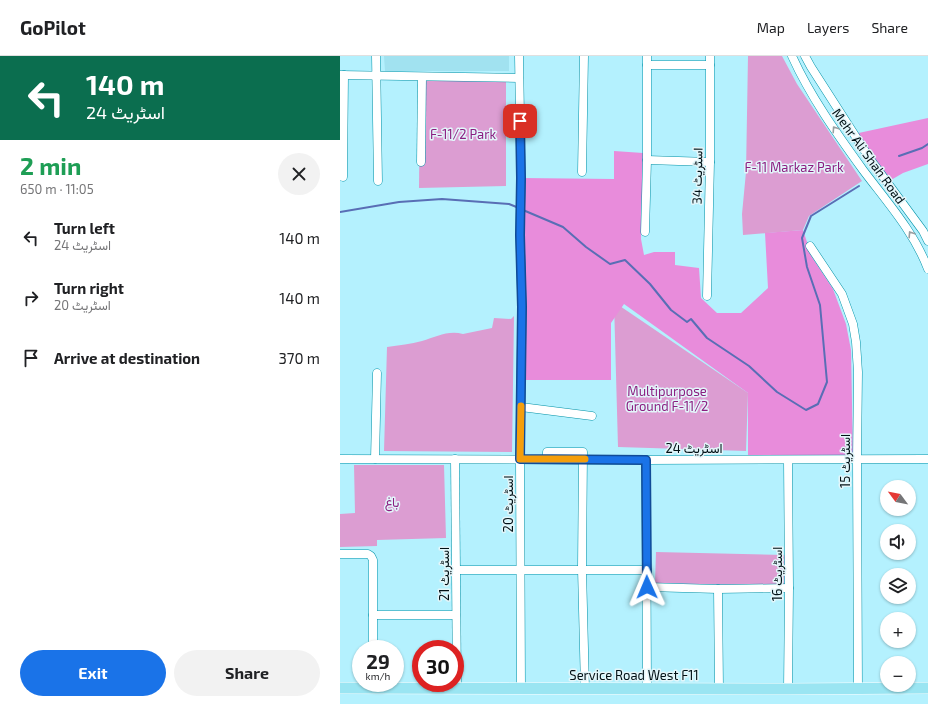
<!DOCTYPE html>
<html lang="en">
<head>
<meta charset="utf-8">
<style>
	:root { --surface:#fff; --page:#f2f2f2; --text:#202124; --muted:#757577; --line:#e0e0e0; --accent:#1a73e8 }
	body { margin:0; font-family:"Exo 2",Vazirmatn,sans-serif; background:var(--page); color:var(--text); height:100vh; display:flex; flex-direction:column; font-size:15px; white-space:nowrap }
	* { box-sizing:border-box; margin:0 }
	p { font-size:13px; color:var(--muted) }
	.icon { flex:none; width:22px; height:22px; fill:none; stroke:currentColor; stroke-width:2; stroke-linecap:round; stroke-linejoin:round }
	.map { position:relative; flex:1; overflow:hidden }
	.side { display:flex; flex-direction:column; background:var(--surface); width:340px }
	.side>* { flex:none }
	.hud { background:#0b6e4f; color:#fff; overflow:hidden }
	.needle { width:26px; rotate:302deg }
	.tools { position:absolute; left:540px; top:424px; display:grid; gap:8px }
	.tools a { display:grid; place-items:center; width:36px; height:36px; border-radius:50%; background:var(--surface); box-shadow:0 1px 3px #0004; font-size:20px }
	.speed { position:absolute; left:12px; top:584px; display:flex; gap:8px; font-size:20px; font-weight:700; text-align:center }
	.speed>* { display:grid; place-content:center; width:52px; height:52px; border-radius:50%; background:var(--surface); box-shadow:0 1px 3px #0004; line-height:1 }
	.speed small { font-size:10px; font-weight:400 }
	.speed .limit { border:6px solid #d22; background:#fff; color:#111 }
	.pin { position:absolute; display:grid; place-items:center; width:34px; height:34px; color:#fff; margin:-17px; border-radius:8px; box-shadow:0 2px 6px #0006 }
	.me { position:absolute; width:44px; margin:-22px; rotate:359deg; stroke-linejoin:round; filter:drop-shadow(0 0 3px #0008) }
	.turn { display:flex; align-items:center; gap:14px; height:84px; padding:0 20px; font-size:18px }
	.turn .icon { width:52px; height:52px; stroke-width:2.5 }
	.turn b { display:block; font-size:28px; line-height:34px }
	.round { display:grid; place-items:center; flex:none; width:42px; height:42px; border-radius:21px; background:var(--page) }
	.summary { display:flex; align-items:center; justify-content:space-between; height:68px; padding:0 20px }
	h1 { font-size:24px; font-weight:700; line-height:30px; color:#1e9e55 }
	.cta { display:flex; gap:8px; margin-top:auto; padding:8px 20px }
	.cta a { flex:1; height:46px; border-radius:24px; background:var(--accent); color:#fff; font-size:16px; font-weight:700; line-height:46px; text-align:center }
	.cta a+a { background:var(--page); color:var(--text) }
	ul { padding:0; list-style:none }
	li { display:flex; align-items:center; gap:12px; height:60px; padding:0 20px }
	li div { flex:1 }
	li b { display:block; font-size:15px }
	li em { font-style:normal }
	header { display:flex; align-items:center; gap:24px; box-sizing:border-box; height:56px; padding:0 20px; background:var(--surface); border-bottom:1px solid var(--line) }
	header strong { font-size:19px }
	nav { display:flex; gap:22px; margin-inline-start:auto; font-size:14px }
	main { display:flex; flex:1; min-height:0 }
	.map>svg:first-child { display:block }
</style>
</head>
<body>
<header>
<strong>GoPilot</strong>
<nav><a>Map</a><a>Layers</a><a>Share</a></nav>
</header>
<main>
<section class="side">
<div class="hud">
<div class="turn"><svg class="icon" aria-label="left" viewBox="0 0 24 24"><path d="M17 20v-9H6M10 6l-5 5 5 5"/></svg><div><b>140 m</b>اسٹریٹ 24</div></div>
</div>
<div class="summary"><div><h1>2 min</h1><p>650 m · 11:05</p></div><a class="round"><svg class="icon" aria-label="close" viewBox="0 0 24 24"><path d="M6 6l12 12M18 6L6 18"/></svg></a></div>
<ul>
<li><svg class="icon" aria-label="left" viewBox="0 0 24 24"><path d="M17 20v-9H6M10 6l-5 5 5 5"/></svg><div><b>Turn left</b><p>اسٹریٹ 24</p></div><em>140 m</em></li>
<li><svg class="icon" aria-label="right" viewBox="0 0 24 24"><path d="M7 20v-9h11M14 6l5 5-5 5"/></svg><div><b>Turn right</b><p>اسٹریٹ 20</p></div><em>140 m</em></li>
<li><svg class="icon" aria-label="arrive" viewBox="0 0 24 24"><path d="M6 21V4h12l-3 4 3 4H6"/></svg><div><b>Arrive at destination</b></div><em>370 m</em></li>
</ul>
<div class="cta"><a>Exit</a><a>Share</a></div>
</section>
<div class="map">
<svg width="588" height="648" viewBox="0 0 588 648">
	<rect width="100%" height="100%" fill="#b4f1fe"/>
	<polygon fill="#a1e2f0" points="44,0 169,0 169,15 45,15"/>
	<g fill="#dc9dd2">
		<polygon points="408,0 442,0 457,28 522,125 469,160 463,174 403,179 402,158 406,116"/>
		<polygon points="80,24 166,25 166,130 79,132"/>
		<polygon points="274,246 408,337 406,395 278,391"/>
		<path d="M174,260L172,396L44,395L47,291C59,289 71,288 82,285C96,281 108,274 123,278L152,272L154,262L171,263Z"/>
		<polygon points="14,409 104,409 106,482 37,484 37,490 0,491 0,458 15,457"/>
		<polygon points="316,496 445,499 444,530 315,527"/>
	</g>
	<g fill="#e88cdb">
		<polygon points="588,62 588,108 563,117 551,124 514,78"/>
		<polygon points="274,95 303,97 301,183 304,199 314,196 335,196 335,209 359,212 361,242 377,257 401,257 428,232 425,177 463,174 472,201 493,233 506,268 511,294 513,400 408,401 408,337 284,248 271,267 271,324 181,324 181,122 274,123"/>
	</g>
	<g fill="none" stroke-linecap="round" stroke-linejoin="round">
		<g stroke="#596eb5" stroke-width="2">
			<polyline points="559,100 582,92 588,88"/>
			<polyline points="183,154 223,171 246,191 270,208 285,204 310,228 331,254 347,266 351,263 367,282 409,310 437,336 466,354 478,348 487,326 480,249 467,211 462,182 471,160 519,130"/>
			<polyline points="0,156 59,146 102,143 169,148 179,152"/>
		</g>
		<g stroke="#0092a7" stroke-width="9">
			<g id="minor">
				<polyline points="36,0 38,125"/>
				<polyline points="179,0 181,122 180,179 182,251 180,403 181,633"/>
				<path d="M452,0C470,40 497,78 523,114C547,146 574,176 588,213"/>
				<polyline points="465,0 471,11 530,103 583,175 588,185"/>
				<polyline points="307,9 370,9"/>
				<polyline points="0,19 179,22"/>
				<polyline points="307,104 370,106"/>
				<polyline points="81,106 82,21"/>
				<polyline points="242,116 244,0"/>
				<polyline points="3,121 4,19"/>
				<polyline points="305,176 307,104 307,0"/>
				<polyline points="470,190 502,238 513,268 516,286 518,316 517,404 518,633"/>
				<polyline points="367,240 370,106 370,0"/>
				<polyline points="181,351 252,360"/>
				<polyline points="0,403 306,404 588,403"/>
				<polyline points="35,403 37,317"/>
				<polyline points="115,403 117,632"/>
				<polyline points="207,403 207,396 243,396 242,513 245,633"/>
				<polyline points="306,404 307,632"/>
				<polyline points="0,498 28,498 31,500 33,504 33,593"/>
				<polyline points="116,514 307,514"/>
				<polyline points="307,531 378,533 449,532"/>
				<polyline points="378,533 379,633"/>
				<polyline points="33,559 116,559"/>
				<polyline points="448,633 449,532 448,404"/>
			</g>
		</g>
		<g stroke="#fff" stroke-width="12">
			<polyline id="major" points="0,632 448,633 588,632"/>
		</g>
		<use href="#minor" stroke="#fff" stroke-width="8"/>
		<use href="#major" stroke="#9ae5f2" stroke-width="11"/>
	</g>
	<defs><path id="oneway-chevron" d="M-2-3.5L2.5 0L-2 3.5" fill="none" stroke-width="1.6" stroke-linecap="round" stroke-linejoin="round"/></defs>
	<g stroke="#999fa1">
		<use href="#oneway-chevron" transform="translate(495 73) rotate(-124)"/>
		<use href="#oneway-chevron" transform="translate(571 178) rotate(-123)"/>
	</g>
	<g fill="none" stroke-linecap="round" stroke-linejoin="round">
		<g stroke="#114b97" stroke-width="10">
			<polyline id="route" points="180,65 181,122 180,179 182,251 180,403 306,404 307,531"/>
		</g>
		<use href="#route" stroke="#1a73e8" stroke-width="7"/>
		<polyline stroke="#f59e0b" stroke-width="7" points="181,350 180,403 245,403"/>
	</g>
	<g text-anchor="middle" stroke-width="3" stroke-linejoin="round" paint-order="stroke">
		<g font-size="13" fill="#8b1e81" stroke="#e3f6fa">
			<text x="123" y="83">F-11/2 Park</text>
			<text x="454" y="116">F-11 Markaz Park</text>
			<text x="327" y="340">Multipurpose<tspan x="327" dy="15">Ground F-11/2</tspan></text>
			<text x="52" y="451">باغ</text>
		</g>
		<g font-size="13" fill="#001015" stroke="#e3f6fa">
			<text transform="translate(529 100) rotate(54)" y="5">Mehr Ali Shah Road</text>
			<text transform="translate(357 120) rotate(-89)" y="5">اسٹریٹ 34</text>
			<text x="354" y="397">اسٹریٹ 24</text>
			<text transform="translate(505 405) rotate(-90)" y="5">اسٹریٹ 15</text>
			<text transform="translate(168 448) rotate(-90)" y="5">اسٹریٹ 20</text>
			<text transform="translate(104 518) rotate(-90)" y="5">اسٹریٹ 21</text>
			<text transform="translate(437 518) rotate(-90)" y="5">اسٹریٹ 16</text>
			<text x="294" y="624">Service Road West F11</text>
		</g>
	</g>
</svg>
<div class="tools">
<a><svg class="needle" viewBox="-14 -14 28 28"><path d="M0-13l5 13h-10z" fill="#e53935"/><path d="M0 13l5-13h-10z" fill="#757577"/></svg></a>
<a><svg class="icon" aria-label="sound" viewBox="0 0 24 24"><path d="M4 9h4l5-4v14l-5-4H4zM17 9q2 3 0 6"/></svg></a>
<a><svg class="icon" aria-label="layers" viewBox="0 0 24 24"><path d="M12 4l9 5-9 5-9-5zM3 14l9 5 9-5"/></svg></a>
<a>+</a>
<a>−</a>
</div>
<div class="speed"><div>29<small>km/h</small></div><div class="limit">30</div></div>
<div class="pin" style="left:180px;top:65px;background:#d93025"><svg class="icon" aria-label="arrive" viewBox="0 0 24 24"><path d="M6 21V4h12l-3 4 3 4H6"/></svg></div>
<svg class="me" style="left:307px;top:531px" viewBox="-20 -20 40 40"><path d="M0-17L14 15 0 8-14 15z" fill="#1a73e8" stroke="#fff" stroke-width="4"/></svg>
</div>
</main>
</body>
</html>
